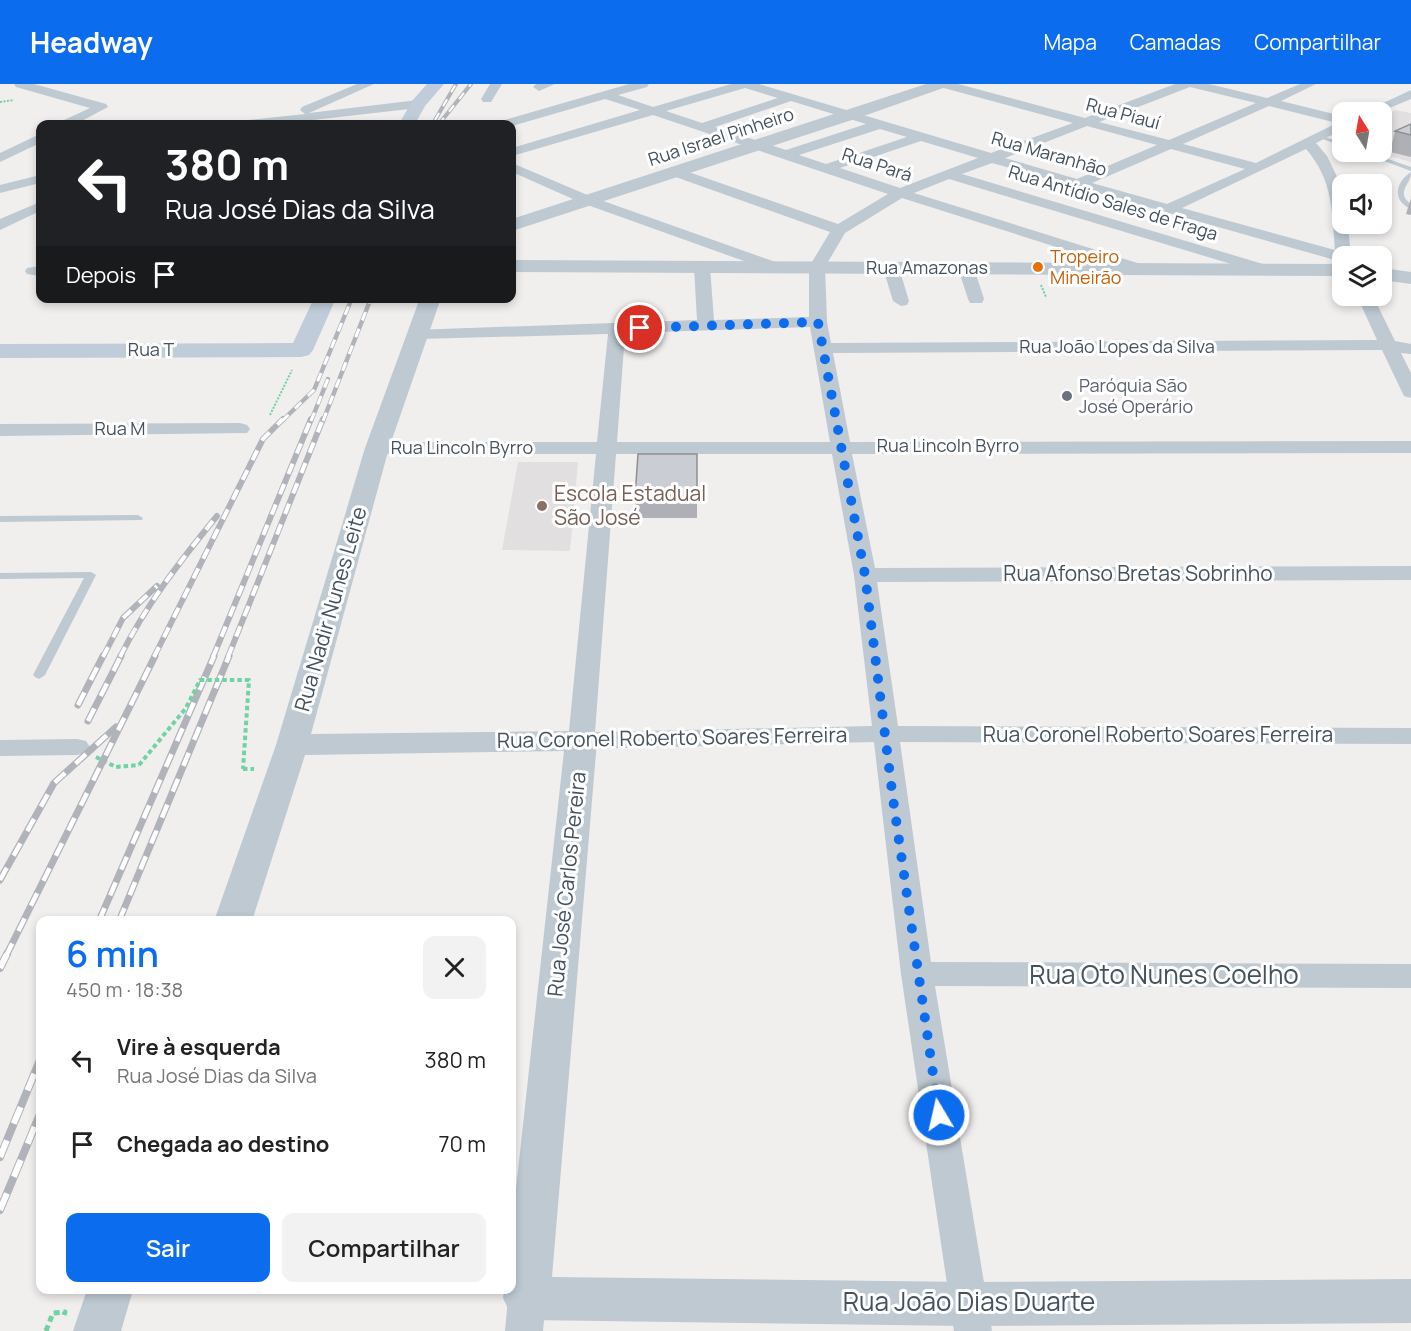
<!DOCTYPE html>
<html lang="pt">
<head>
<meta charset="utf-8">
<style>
	:root { --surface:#fff; --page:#f2f2f2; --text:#222; --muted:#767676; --accent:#0b6cee }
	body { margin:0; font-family:Manrope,sans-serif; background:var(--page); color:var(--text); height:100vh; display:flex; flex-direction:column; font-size:22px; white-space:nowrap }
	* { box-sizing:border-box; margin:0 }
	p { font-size:20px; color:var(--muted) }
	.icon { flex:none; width:33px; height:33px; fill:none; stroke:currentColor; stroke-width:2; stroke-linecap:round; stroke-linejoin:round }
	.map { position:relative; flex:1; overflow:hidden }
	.details { position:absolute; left:36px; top:832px; width:480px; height:378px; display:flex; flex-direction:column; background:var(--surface); border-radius:12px; box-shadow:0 3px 9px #0003 }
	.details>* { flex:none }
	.guide { position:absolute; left:36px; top:36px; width:480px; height:183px; border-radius:12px; box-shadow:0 3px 9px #0003; background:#202124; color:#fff; overflow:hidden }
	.needle { width:39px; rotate:349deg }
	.fabs { position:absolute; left:1332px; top:18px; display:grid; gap:12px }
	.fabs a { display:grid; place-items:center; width:60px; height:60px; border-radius:12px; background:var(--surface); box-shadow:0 3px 9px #0003; font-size:30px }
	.pin { position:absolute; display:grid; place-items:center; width:51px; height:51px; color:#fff; margin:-26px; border:3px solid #fff; border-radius:50%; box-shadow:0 2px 6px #0007 }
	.me { position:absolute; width:66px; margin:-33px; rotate:351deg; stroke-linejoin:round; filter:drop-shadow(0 0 4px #0008) }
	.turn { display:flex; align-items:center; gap:21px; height:126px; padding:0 30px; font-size:27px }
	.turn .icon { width:78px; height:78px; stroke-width:2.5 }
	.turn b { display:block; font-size:42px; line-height:51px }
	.then { display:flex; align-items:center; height:57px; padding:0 30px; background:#0003; gap:12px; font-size:22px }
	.round { display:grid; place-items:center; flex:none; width:63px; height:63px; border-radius:12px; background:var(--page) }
	.head { display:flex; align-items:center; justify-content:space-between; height:102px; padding:0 30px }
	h1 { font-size:36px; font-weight:600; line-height:45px; color:var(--accent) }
	.cta { display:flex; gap:12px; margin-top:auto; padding:12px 30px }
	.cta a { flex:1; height:69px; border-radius:12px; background:var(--accent); color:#fff; font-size:24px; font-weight:600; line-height:69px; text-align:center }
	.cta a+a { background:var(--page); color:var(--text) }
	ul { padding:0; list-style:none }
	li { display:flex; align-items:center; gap:18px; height:84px; padding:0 30px }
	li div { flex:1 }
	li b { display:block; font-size:22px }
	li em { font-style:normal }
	header { display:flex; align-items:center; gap:36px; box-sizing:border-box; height:84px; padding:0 30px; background:var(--accent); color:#fff }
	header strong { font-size:28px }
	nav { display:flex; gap:33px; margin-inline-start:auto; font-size:21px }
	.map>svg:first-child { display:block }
</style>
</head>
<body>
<header>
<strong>Headway</strong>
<nav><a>Mapa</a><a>Camadas</a><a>Compartilhar</a></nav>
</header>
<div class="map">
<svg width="1411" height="1247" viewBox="0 0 1411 1247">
	<rect width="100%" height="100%" fill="#f1eeee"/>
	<g fill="#e2dfe0">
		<polygon points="1395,26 1411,29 1411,78 1375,68 1382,68 1382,33"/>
		<polygon points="518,378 578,378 570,467 502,466"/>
	</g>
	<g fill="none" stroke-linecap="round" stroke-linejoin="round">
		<g stroke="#6fd3a3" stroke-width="2" stroke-dasharray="2 1.5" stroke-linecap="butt">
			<polyline points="0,18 14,16"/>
			<polyline points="1041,201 1046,213"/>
			<polyline points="270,331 292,286"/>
		</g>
		<g stroke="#6fd3a3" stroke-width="4" stroke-dasharray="4.5 3" stroke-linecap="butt">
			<polyline points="96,673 116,683 139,681"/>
			<polyline points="243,685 254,685"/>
		</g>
		<polyline stroke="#6fd3a3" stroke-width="5" stroke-dasharray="6 4" stroke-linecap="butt" points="46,1247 53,1229 65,1228 64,1231"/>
		<g fill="#bec9d2" fill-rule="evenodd">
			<polygon points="1317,51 1342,58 1342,62 1317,53"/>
			<polygon points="1360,68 1368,68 1411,83 1411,87"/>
			<path d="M1411,88C1411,101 1395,108 1411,120V125C1392,117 1395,98 1411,88Z"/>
			<polygon points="138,431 143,434 142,436 0,438 0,432"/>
			<polygon points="91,488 96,491 45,591 39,595 35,593 33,591 84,494 0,495 0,489"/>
		</g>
		<g fill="#bec9d2" fill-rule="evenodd">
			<polygon points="14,0 34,0 106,20 108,23 76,40 61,40 62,37 90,24 16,3"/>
			<polygon points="357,0 374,0 309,29 418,16 424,20 418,24 278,40 242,40 249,36 305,30 300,26 302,23"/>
			<polygon points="490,0 502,0 491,18 483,18 481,15"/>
			<polygon points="536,0 555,0 539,7 533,3"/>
			<path d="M629,0H649L647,3L618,11L653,23L731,0H759L991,69L1073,39L940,3L938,0H958L1085,34L1175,0H1209L1267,14L1300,0H1316L1281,17L1342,32V46L1316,59L1327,72L1342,103V140H1348L1351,172H1342V178L992,79L962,90L1273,183L1275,186L1273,189H1261L949,95L914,109L1147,182L1149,185L1141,190L1135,188L902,114L845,149L825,183L827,238L831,259L1377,256L1357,212H1373L1395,257L1411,260V270L1401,269L1411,289V314L1404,312L1402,308L1382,266L833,269L850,358L1411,357V369L852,370L875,484L1411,482V496L877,498L898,642L1411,644V660L900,658L931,878L1411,880V904L935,902L992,1247H954L901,890L874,658L581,665L572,663L568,657L596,370H377L370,368L367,364L370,360L377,358H597L608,250L419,255L413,254L410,250L413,246L697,236L694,183L702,178L710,183L714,236L809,233V183L830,148L670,91L668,88L675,84L680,85L838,140L888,110L653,31L512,72V64L640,26L605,15L512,42V40H500L501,37ZM1190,3L1256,19L1169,56L1099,38ZM745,4L778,14L702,39L666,27ZM791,17L866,40L786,66L715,43ZM1269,22L1337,39L1256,79L1183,60ZM1087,42L1157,61L1077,95L1005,74ZM880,45L907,53L826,80L799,71ZM921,57L978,74L900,104L840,84ZM1171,65L1245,85L1167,120L1092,99ZM1306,65C1333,96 1332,127 1335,166L1182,124ZM810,243L830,358H617L625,249ZM616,370H832L854,491L872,642L595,648Z"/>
			<polygon points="1411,6 1411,15 1380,28 1364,28"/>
			<polygon points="40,50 40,59 0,78 0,69"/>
			<polygon points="512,79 592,113 781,180 783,183 781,186 769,186 582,119 512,88"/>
			<polygon points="40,91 40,99 0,109 0,101"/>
			<polygon points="40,118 40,127 0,146 0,135"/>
			<polygon points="891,179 899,184 909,217 907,221 901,222 893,217 883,184"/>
			<polygon points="966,179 974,184 984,215 982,219 970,219 968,215 958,184"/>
			<polygon points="40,182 40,192 27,190 25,187 27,184"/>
			<polygon points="240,339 247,341 250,345 247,349 0,352 0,340"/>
			<polygon points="77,655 86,657 90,663 86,669 77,671 0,672 0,656"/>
			<polygon points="527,1196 540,1202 546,1214 543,1247 505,1247 508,1214 514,1202"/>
		</g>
		<g fill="#bec9d2" fill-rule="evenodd">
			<polygon points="926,0 949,0 946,3 858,34 512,147 512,135"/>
			<polygon points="512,176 1342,180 1342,192 512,188"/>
			<polygon points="1382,184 1411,188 1411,200 1382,196"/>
			<polygon points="420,214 441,214 389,364 311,650 581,647 592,650 597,657 552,1193 968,1198 1411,1195 1411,1239 968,1242 527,1236 510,1229 503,1214 504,1206 512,1206 512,1141 564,667 305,671 252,837 214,837 276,661 365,364"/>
			<polygon points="87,1206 133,1206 121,1247 73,1247"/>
		</g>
		<g fill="#c0ccd9" fill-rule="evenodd">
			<polygon points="427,0 444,0 425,22 415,40 399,40 412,17"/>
			<polygon points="314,214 336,214 313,266 309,271 301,273 0,274 0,260 293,259"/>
		</g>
		<g stroke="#b0b4ba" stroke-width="4">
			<g id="rail-far4">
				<polyline points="435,36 456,0"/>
				<polyline points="439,40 471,0"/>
			</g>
		</g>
		<g stroke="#b0b4ba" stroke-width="4.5">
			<g id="rail-far3">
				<polyline points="282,337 314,306 352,214"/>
				<polyline points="311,337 328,295"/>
				<polyline points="323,337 371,214"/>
			</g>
		</g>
		<g stroke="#b0b4ba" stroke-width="6">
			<g id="rail-far2">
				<polyline points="103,573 123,534 157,502"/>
				<path d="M120,573C146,521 180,477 217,432"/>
				<polyline points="154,573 263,355 283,335"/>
				<polyline points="213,573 311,335"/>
				<polyline points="228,573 323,335"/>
			</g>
		</g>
		<g stroke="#b0b4ba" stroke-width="7">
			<g id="rail-far1">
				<polyline points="78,621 103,572"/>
				<polyline points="88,637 121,572"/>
				<polyline points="0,796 54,699 116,643"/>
				<polyline points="99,837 214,572"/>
				<polyline points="119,837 229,572"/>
				<polyline points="6,872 155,572"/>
			</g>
		</g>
		<g stroke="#b0b4ba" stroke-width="8">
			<g id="rail">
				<polyline points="0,884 7,870"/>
				<polyline points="0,1073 40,976"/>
				<polyline points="0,1126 40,1030"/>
			</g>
		</g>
		<use href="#rail-far4" stroke="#fff" stroke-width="2" stroke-dasharray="8" stroke-linecap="butt"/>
		<use href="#rail-far3" stroke="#fff" stroke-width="3" stroke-dasharray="9" stroke-linecap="butt"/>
		<use href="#rail-far2" stroke="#fff" stroke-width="4" stroke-dasharray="11" stroke-linecap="butt"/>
		<use href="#rail-far1" stroke="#fff" stroke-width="4.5" stroke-dasharray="14" stroke-linecap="butt"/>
		<use href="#rail" stroke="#fff" stroke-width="6" stroke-dasharray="18" stroke-linecap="butt"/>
		<polyline stroke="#6fd3a3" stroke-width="4" stroke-dasharray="4.5 3" stroke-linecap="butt" points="139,681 186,624 200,596 249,596 243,685"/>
	</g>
	<g fill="#aeb0b6">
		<polygon points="1411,40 1411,73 1390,68 1395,47"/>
		<polygon points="1411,114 1411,131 1406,130"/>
		<polygon points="697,370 697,434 636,434 635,413"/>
	</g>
	<g fill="#cacdd4" stroke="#8d9094" stroke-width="1.5">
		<polygon points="1411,40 1411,51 1395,47"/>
		<polygon points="638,370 697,370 697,412 635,413"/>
	</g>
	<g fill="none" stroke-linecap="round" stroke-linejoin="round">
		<polyline stroke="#0b6cee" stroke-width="10" stroke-dasharray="0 18" points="640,244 818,238 865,491 893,715 939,1031"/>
	</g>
	<circle fill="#e8710a" stroke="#fff" stroke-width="2" cx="1038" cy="183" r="6"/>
	<circle fill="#6b7280" stroke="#fff" stroke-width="2" cx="1067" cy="312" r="6"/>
	<circle fill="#8d6e63" stroke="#fff" stroke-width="2" cx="542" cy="422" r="6"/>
	<g text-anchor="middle" stroke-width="6" stroke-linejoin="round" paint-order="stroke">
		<g font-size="18" fill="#45525e" stroke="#fff">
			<text transform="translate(1123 30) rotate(15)" y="6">Rua Piauí</text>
			<text transform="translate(721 53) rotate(-18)" y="6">Rua Israel Pinheiro</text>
			<text transform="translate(1049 70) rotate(16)" y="6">Rua Maranhão</text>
			<text transform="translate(877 81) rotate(18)" y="6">Rua Pará</text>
			<text transform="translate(1113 119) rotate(17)" y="6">Rua Antídio Sales de Fraga</text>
			<text x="927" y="190">Rua Amazonas</text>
			<text x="1117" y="269">Rua João Lopes da Silva</text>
			<text x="151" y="272">Rua T</text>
			<text x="120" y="351">Rua M</text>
			<text x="948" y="368">Rua Lincoln Byrro</text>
			<text x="462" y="370">Rua Lincoln Byrro</text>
		</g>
		<g font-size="18" fill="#c56008" stroke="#fff" text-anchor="start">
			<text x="1050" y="179">Tropeiro<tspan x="1050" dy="21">Mineirão</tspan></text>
		</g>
		<g font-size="18" fill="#5b616d" stroke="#fff" text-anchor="start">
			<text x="1079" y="308">Paróquia São<tspan x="1079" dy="21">José Operário</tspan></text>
		</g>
		<g font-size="21" fill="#785e54" stroke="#fff" text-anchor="start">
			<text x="554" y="417">Escola Estadual<tspan x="554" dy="24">São José</tspan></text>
		</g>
		<g font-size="21" fill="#45525e" stroke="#fff">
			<text x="1138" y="497">Rua Afonso Bretas Sobrinho</text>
			<text transform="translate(331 525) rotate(-74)" y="7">Rua Nadir Nunes Leite</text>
			<text x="1158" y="658">Rua Coronel Roberto Soares Ferreira</text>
			<text transform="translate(672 654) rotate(-1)" y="7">Rua Coronel Roberto Soares Ferreira</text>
			<text transform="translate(567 800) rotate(-84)" y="7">Rua José Carlos Pereira</text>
		</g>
		<g font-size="26" fill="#45525e" stroke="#fff">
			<text x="1164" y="900">Rua Oto Nunes Coelho</text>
			<text x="969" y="1227">Rua João Dias Duarte</text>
		</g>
	</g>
</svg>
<div class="fabs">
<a><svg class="needle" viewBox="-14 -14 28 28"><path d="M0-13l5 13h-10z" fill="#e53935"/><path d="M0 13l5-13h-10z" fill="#767676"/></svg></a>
<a><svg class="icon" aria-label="sound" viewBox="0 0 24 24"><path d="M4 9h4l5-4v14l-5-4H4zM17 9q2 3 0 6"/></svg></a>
<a><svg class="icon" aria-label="layers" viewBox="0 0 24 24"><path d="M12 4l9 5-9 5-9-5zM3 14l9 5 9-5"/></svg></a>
</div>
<div class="pin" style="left:640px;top:244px;background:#d93025"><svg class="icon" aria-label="arrive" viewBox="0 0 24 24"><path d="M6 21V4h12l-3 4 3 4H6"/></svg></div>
<svg class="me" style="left:939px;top:1031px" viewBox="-20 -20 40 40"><circle r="17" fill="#0b6cee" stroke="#fff" stroke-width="3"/><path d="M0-11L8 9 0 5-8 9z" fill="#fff"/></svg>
<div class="guide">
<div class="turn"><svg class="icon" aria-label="left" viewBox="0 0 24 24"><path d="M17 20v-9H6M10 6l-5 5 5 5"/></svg><div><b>380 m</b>Rua José Dias da Silva</div></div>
<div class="then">Depois<svg class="icon" aria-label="arrive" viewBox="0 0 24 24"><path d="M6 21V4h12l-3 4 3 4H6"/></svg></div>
</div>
<section class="details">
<div class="head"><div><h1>6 min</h1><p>450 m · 18:38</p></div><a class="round"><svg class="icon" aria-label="close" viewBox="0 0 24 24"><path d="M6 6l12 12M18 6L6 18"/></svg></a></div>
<ul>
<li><svg class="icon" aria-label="left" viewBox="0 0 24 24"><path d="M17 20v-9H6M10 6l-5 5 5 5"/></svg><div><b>Vire à esquerda</b><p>Rua José Dias da Silva</p></div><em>380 m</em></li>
<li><svg class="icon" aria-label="arrive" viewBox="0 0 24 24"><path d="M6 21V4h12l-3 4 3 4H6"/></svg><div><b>Chegada ao destino</b></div><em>70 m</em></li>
</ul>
<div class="cta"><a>Sair</a><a>Compartilhar</a></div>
</section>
</div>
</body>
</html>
